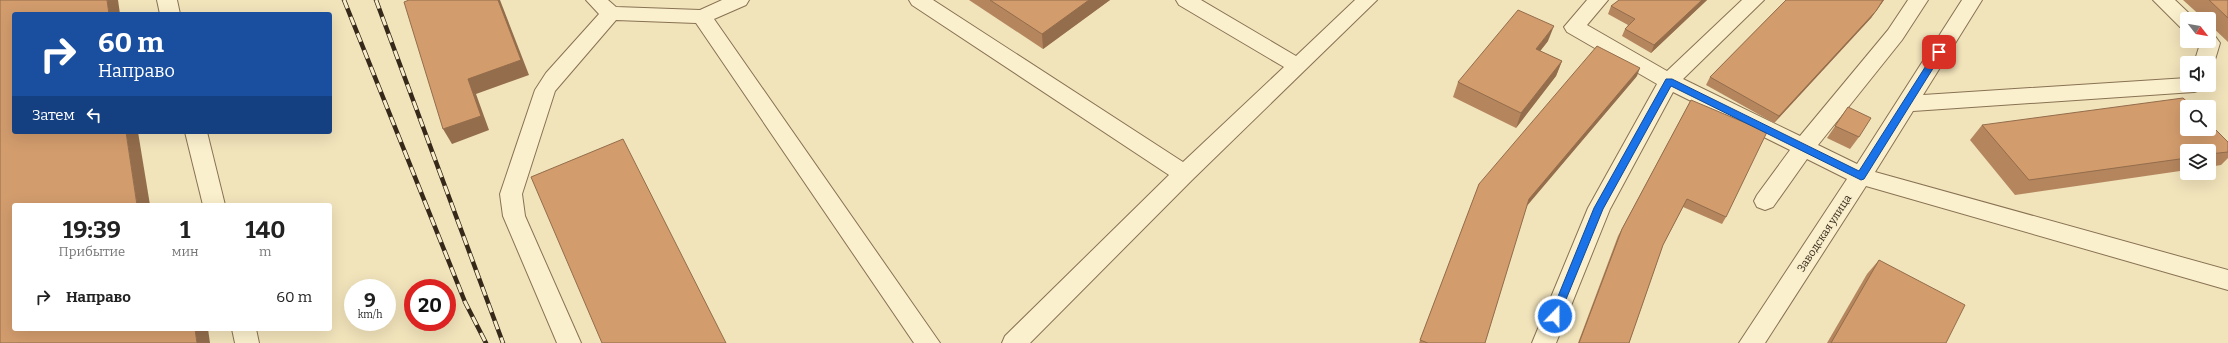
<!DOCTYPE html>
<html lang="ru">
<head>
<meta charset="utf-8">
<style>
	:root { --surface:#fff; --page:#f6f6f6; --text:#222; --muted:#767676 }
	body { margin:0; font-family:Bitter,serif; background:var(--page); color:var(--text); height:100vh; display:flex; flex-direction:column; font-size:15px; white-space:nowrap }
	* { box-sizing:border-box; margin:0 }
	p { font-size:13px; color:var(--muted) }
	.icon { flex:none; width:22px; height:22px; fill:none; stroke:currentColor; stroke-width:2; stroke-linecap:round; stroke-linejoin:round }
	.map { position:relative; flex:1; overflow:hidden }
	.drawer { position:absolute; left:12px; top:203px; width:320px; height:128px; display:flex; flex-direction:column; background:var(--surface); border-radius:4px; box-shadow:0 4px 16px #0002 }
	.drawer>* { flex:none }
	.guide { position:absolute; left:12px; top:12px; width:320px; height:122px; border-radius:4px; box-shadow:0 4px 16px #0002; background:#1a4fa0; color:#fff; overflow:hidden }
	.needle { width:26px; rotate:121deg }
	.tools { position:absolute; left:2180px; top:12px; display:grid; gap:8px }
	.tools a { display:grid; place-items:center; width:36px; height:36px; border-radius:4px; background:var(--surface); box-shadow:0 4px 16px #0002; font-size:20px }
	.speed { position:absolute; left:344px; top:279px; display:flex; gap:8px; font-size:20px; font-weight:700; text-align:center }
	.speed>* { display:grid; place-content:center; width:52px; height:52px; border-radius:50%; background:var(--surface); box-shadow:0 4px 16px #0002; line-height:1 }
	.speed small { font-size:10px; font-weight:400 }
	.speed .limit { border:6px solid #d22; background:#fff; color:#111 }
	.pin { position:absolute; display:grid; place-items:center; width:34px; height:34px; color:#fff; margin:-17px; border-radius:8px; box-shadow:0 2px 6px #0006 }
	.me { position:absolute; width:44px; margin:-22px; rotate:22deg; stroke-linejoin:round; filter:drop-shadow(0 0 3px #0008) }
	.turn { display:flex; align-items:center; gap:14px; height:84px; padding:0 20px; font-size:18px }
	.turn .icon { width:52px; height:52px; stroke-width:2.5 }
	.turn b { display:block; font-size:28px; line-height:34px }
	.then { display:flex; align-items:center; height:38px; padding:0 20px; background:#0003; gap:8px; font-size:15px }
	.eta { display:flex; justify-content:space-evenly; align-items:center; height:68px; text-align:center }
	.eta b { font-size:24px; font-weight:700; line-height:28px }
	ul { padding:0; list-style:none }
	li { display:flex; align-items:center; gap:12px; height:52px; padding:0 20px }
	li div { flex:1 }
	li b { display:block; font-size:15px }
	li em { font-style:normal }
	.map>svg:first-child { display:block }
</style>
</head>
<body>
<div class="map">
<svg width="2228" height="343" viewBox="0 0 2228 343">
	<rect width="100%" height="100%" fill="#f1e3ba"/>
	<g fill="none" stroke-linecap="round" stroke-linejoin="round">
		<g stroke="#887253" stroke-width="2">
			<g id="minor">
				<polygon points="157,0 177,0 180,14 160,14"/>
				<polygon points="586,0 608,0 616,7 700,10 722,0 749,0 746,5 714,19 940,343 914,343 696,23 616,20 555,91 522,194 525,216 581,343 557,343 503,216 500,194 535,90 546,73 599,14"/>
				<polygon points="909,0 933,0 1183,162 1284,67 1179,5 1176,0 1201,0 1296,56 1355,0 1377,0 1192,180 1030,343 1002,343 1005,336 1169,175 912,5"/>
				<polygon points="1587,0 1608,0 1587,25 1667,71 1742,0 1764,0 1683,79 1800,136 1888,30 1908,0 1928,0 1902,40 1818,145 1857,164 1962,0 1982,0 1923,95 2187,78 2187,85 2204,85 2201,90 2194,92 1913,111 1875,172 2228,270 2228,290 1866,186 1765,343 1739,343 1847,179 1807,159 1773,207 1765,210 1757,207 1754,201 1757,195 1790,150 1673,92 1610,209 1556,343 1532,343 1588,208 1657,84 1567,32 1564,27"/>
				<polygon points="2153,0 2175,0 2195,19 2187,19 2187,29 2180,27"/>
				<polygon points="2209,34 2215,36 2220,43 2214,63 2209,69 2209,63 2194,63 2200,44 2198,41 2209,41"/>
				<polygon points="185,132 207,132 225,205 203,205"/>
				<polygon points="232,329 256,329 259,343 235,343"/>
			</g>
		</g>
		<use href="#minor" fill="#fbf0cd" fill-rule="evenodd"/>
		<g stroke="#36291a" stroke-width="4.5">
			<g id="rail">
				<polyline points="344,0 465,302 486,343"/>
				<polyline points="376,0 503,343"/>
			</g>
		</g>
		<use href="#rail" stroke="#f8edca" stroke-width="3" stroke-dasharray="9" stroke-linecap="butt"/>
	</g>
	<g fill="#b5865e">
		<polygon points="969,0 1110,0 1043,49"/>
		<polygon points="1619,0 1707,0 1651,53 1622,36 1625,29 1628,25 1608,14 1611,6"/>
		<polygon points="1786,0 1884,0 1871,18 1774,123 1706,85 1710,77"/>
		<polygon points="2183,0 2228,0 2228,42 2209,24 2209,19 2204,19"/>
		<polygon points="1548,41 1540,51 1562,61 1556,76 1516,128 1453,97 1458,82"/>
		<polygon points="1637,76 1527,205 1485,343 1419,343 1479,184"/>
		<polygon points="1691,100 1726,217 1722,224 1683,207 1663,245 1629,343 1578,343 1618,236"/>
		<polygon points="1848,107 1859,137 1850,149 1827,138"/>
		<polygon points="1982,125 2228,142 2228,158 2221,165 2209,167 2209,151 2187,151 2187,170 2015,195 1970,140"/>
		<polygon points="1879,260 1946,343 1827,343 1867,274"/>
	</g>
	<g fill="#936d4c">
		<polygon points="107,0 118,0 120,14 109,14"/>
		<polygon points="498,0 500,0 529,75 476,94 489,130 452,144 443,129 468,79"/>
		<polygon points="1089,0 1110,0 1043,49 1042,34"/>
		<polygon points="1702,0 1707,0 1651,53 1654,45"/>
		<polygon points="1883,0 1884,0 1871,18 1774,123 1779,116"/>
		<polygon points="1554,26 1548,41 1530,64 1536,49"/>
		<polygon points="1562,61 1556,76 1516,128 1521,113"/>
		<polygon points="1640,68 1637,76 1526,207 1529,199"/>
		<polygon points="126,132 138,132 150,205 137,205"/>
		<polygon points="195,329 208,329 210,343 197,343"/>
	</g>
	<g fill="#d29c6d" stroke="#936d4c">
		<polygon points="0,0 107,0 109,14 14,14 14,132 126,132 137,205 14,205 14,329 195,329 197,343 0,343"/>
		<polygon points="409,0 498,0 521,60 468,79 481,116 443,129 404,2"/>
		<polygon points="990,0 1089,0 1042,34"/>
		<polygon points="1619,0 1702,0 1654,45 1625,29 1635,19 1611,6"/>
		<polygon points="1786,0 1883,0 1876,11 1779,116 1710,77"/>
		<polygon points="2209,0 2228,0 2228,18"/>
		<polygon points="1518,10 1554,26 1536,49 1562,61 1521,113 1458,82"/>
		<polygon points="1597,46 1640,68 1529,199 1485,343 1428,343 1420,340 1479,184"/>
		<polygon points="2183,98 2193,107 2187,107 2187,129 2209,129 2209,123 2228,142 2228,152 2209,154 2209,151 2187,151 2187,158 2029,180 1982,125"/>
		<polygon points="1691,100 1767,132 1726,217 1687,199 1663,245 1629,343 1579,343 1622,229"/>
		<polygon points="1848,107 1871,118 1859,137 1835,126"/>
		<polygon points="623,139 726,343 602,343 531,177"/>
		<polygon points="1879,260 1965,305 1946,343 1831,343"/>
	</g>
	<polygon fill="#1a73e8" stroke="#114b97" points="1939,49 1943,52 1942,54 1864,179 1861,180 1671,86 1603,209 1558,319 1551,319 1550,316 1594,208 1666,79 1672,79 1859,171 1936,50"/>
	<g text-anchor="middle" stroke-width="3" stroke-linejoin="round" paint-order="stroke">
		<g font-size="11" fill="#36291a" stroke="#f8edca">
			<text transform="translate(1824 233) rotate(-57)" y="4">Заводская улица</text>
		</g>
	</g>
</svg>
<div class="tools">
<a><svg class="needle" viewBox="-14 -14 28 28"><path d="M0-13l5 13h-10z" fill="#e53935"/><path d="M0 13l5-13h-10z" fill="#767676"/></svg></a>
<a><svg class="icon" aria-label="sound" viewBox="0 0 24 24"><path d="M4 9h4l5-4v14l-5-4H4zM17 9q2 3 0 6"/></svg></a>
<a><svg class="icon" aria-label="search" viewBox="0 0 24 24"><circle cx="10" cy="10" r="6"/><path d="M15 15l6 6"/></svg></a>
<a><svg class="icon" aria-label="layers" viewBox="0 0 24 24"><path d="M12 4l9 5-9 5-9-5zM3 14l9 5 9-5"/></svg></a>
</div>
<div class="speed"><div>9<small>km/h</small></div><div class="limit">20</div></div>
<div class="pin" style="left:1939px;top:52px;background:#d93025"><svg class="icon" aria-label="arrive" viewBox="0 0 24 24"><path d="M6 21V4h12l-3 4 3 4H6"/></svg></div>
<svg class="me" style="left:1555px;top:316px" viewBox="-20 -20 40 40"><circle r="17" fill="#1a73e8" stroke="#fff" stroke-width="3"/><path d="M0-11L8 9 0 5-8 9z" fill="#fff"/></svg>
<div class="guide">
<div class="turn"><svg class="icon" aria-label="right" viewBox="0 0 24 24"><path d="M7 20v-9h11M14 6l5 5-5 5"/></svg><div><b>60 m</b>Направо</div></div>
<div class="then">Затем<svg class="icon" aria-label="left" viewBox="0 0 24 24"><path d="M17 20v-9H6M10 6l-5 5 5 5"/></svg></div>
</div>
<section class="drawer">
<div class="eta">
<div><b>19:39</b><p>Прибытие</p></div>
<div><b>1</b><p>мин</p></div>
<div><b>140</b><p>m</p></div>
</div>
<ul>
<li><svg class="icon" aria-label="right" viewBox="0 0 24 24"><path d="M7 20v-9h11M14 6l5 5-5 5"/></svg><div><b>Направо</b></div><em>60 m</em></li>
</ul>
</section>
</div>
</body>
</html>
